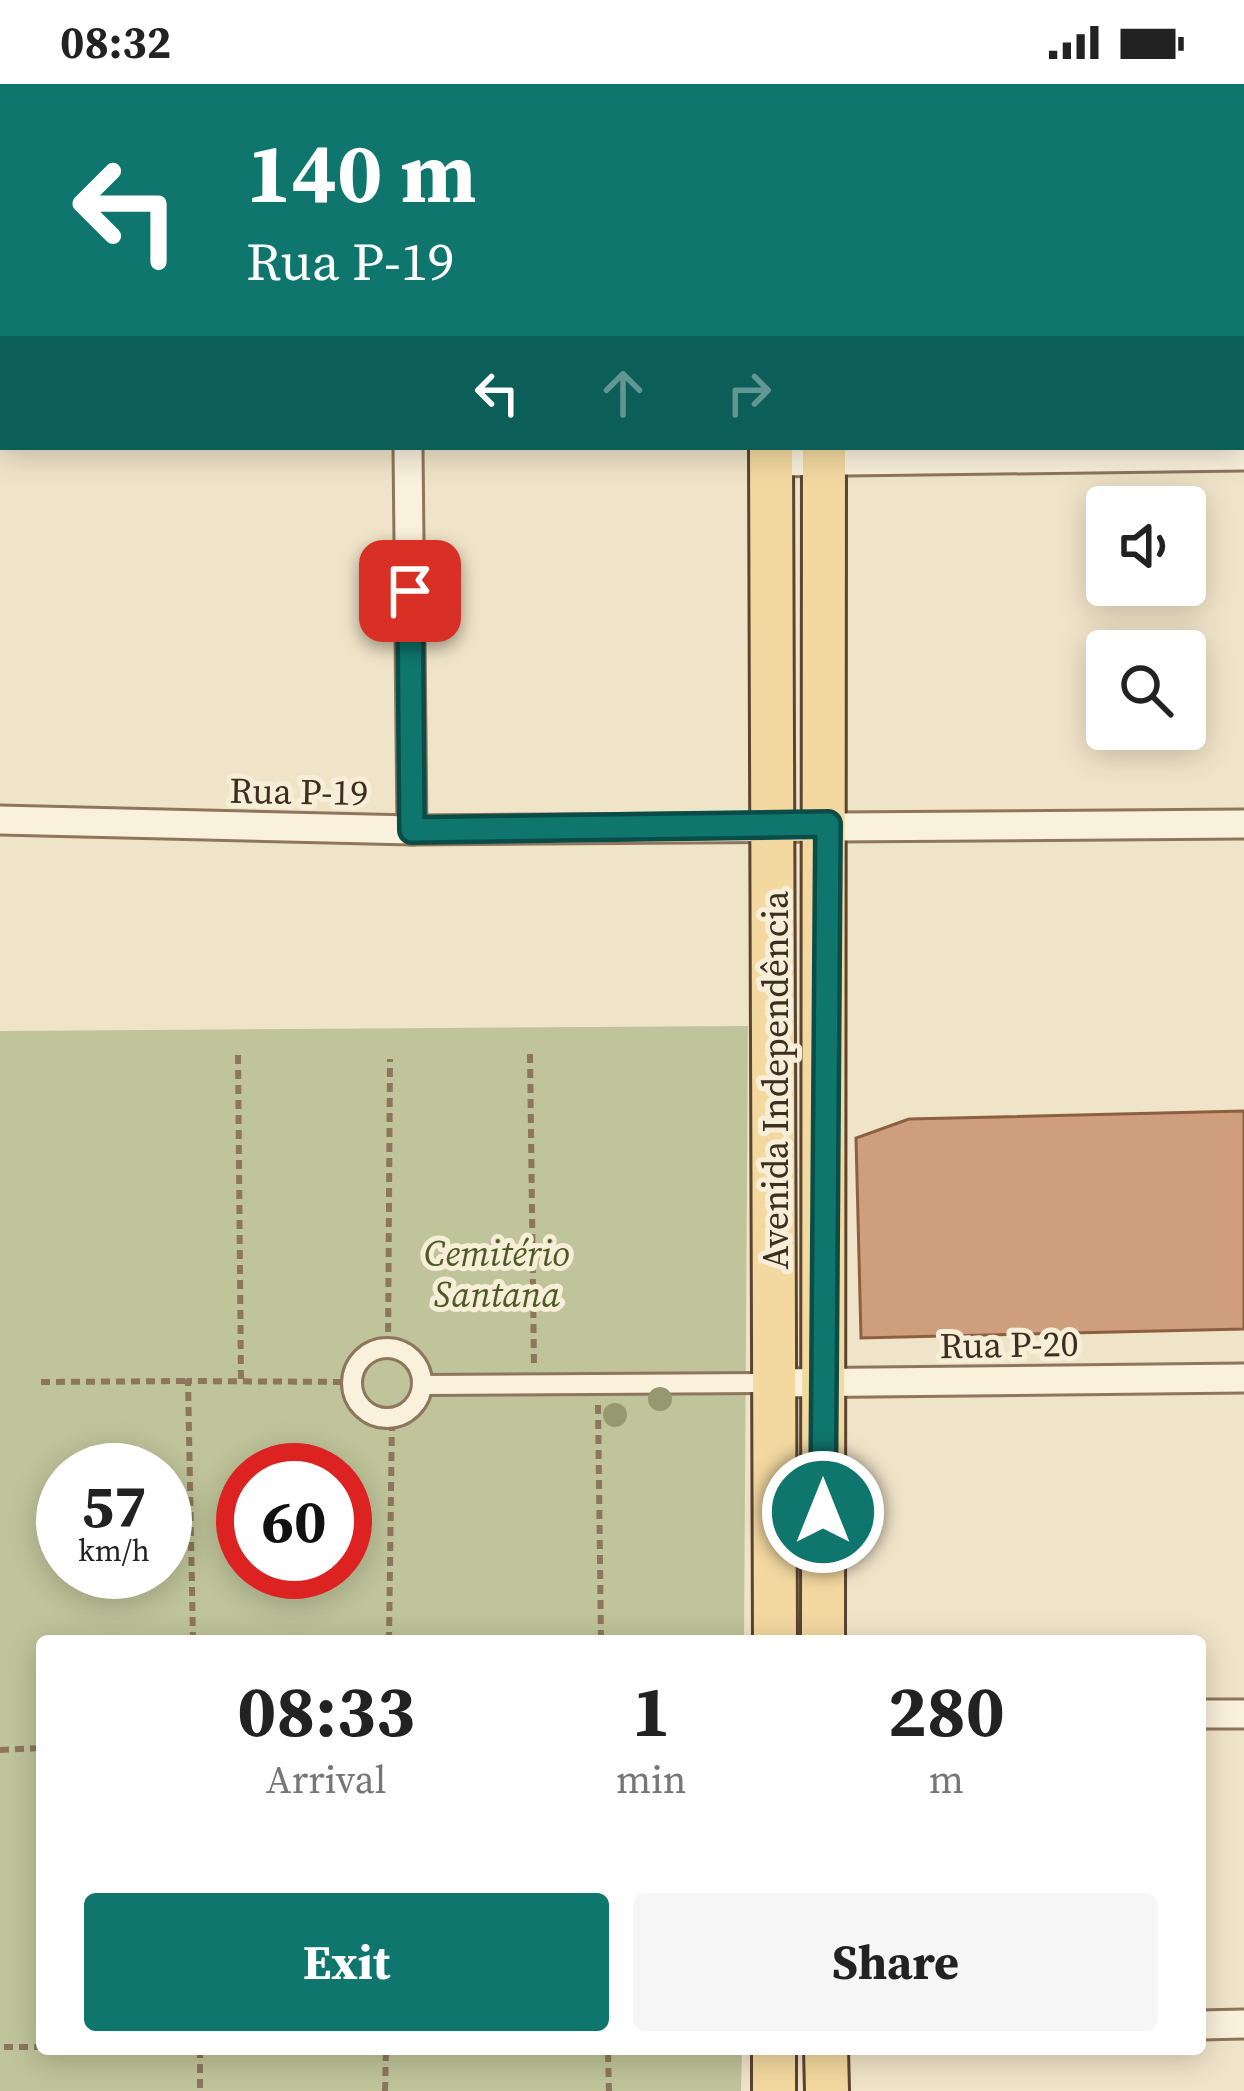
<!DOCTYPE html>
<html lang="en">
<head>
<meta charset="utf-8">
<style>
	:root { --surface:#fff; --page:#f6f6f6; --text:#222; --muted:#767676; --accent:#0f766e }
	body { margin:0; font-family:"Source Serif 4",serif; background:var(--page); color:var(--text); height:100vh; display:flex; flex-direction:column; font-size:45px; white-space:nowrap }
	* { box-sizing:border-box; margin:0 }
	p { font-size:39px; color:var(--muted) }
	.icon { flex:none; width:66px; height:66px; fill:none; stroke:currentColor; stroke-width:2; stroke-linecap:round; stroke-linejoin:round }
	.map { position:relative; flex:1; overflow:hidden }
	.details { position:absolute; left:36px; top:1551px; width:1170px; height:420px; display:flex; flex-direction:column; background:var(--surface); border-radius:12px; box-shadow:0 6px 30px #0003 }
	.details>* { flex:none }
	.guide { position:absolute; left:0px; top:0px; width:1245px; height:366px; box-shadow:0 6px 30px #0003; background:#0f766e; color:#fff; overflow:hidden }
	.tools { position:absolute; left:1086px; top:402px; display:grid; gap:24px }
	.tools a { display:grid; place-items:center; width:120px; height:120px; border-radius:12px; background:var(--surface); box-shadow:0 6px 30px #0003; font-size:60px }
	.speed { position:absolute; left:36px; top:1359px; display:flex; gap:24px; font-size:60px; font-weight:700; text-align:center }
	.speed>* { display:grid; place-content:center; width:156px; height:156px; border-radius:50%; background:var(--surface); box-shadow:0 6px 30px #0003; line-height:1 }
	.speed small { font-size:30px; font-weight:400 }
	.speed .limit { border:18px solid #d22; background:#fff; color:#111 }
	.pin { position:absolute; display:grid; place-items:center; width:102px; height:102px; color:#fff; margin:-51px; border-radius:24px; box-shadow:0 6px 18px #0006 }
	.me { position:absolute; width:132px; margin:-66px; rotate:0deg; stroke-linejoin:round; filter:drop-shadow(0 0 9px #0008) }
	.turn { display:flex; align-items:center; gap:42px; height:252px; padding:0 48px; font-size:54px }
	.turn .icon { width:156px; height:156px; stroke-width:2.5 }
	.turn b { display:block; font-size:84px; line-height:102px }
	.lanes { display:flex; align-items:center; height:114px; padding:0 48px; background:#0003; justify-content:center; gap:60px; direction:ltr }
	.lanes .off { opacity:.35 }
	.eta { display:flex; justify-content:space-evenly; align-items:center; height:204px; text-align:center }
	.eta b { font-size:72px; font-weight:700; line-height:84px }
	.primary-button { display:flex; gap:24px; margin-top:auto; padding:24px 48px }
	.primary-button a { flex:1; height:138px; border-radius:12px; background:var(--accent); color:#fff; font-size:48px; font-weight:700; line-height:138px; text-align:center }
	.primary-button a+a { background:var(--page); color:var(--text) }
	.status { display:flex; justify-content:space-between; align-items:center; height:84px; padding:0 60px; background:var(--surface); direction:ltr }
	.status svg { height:33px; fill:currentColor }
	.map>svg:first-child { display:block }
</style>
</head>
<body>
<div class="status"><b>08:32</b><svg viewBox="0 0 49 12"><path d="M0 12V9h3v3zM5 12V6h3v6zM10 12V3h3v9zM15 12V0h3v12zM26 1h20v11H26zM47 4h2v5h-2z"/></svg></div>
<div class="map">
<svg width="1244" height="2007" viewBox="0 0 1244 2007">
	<rect width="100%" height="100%" fill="#f0e4c8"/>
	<path fill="#bfc49a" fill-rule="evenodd" d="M748,942L744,1557H42V1965H742L741,2007H0V947ZM63,1386H165V1488H63ZM243,1386H345V1488H243Z"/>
	<polygon fill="#cf9f7d" stroke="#8d5f41" stroke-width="3" points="1244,1027 1244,1245 861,1254 856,1054 909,1035"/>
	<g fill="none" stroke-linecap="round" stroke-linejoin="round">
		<g stroke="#8d765c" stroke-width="24">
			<g id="pedestrian">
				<circle cx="387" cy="1299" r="35"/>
				<polyline points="422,1301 775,1299"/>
			</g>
		</g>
		<g stroke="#8d765c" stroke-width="33">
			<g id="minor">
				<polyline points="406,3 406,0"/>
				<polyline points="1242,21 1244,21"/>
				<polyline points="0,289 3,287"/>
				<polyline points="408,363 412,746"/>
				<polyline points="771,378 1244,372"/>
				<polyline points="0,736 412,746 1244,740"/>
				<polyline points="775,1299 1244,1294"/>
				<polyline points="1200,1630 1244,1630"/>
				<polyline points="1200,1941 1244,1940"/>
			</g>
		</g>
		<g stroke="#5b4430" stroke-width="48">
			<g id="primary">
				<polyline points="824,0 824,3"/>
				<polyline points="771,3 771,0"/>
				<polyline points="771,363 775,1557"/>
				<polyline points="823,1557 824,363"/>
				<polyline points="826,1965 827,2007"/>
				<polyline points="774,2007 774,1965"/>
			</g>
		</g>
		<g stroke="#8d765c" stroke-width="6" stroke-dasharray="9 6" stroke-linecap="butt">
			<polyline points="530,970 534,1280"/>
			<polyline points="238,971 241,1297"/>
			<polyline points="388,1263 390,975"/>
			<polyline points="41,1298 187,1297"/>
			<polyline points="598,1321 601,1557"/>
			<polyline points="193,1557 188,1297 351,1298"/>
			<polyline points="389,1557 392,1334"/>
			<polyline points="0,1666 42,1664"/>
			<polyline points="4,1963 42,1963"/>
			<polyline points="200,1965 200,2007"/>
			<polyline points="309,1965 736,1965"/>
			<polyline points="608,1969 609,2007"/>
			<polyline points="385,2007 386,1965"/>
		</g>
		<use href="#pedestrian" stroke="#faf1dc" stroke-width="18"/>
		<use href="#minor" stroke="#faf1dc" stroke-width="27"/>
		<use href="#primary" stroke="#f3d9a0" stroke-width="42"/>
	</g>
	<g fill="#96986f">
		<circle cx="660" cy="1315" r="12"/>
		<circle cx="615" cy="1331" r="12"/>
	</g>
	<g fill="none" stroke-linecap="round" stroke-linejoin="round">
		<g stroke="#0a4d48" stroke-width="30">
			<polyline id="route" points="410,507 412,746 828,740 823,1428"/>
		</g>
		<use href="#route" stroke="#0f766e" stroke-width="21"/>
	</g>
	<g text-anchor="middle" stroke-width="10" stroke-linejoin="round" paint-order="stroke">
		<g font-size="36" fill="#3d2e20" stroke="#f7eed8">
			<text transform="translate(299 707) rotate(1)" y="13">Rua P-19</text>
			<text transform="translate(775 996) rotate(-90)" y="13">Avenida Independência</text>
			<text transform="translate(1009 1260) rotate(-1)" y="13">Rua P-20</text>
		</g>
		<g font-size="36" font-style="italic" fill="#4d5a26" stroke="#f7eed8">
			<text x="497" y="1182">Cemitério<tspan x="497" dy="41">Santana</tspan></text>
		</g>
	</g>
</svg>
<div class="tools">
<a><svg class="icon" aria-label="sound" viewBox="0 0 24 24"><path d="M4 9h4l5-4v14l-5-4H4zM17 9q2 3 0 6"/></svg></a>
<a><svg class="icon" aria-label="search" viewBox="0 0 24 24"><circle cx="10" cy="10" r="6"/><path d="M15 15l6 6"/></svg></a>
</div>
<div class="speed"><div>57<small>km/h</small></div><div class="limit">60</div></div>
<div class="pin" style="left:410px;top:507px;background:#d93025"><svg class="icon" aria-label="arrive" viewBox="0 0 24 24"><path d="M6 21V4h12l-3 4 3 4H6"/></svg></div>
<svg class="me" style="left:823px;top:1428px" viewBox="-20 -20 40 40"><circle r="17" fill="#0f766e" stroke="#fff" stroke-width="3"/><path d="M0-11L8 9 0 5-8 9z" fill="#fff"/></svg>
<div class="guide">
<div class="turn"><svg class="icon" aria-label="left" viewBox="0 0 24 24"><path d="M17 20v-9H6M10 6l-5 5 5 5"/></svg><div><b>140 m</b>Rua P-19</div></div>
<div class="lanes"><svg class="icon" aria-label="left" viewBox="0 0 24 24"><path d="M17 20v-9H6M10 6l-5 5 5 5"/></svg><svg class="icon off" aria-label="ahead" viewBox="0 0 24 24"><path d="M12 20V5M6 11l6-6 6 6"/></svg><svg class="icon off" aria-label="right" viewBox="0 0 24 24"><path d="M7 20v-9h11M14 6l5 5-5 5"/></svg></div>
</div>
<section class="details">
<div class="eta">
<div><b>08:33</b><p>Arrival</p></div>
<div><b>1</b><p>min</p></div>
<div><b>280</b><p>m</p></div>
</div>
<div class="primary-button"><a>Exit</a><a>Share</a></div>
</section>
</div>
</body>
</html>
